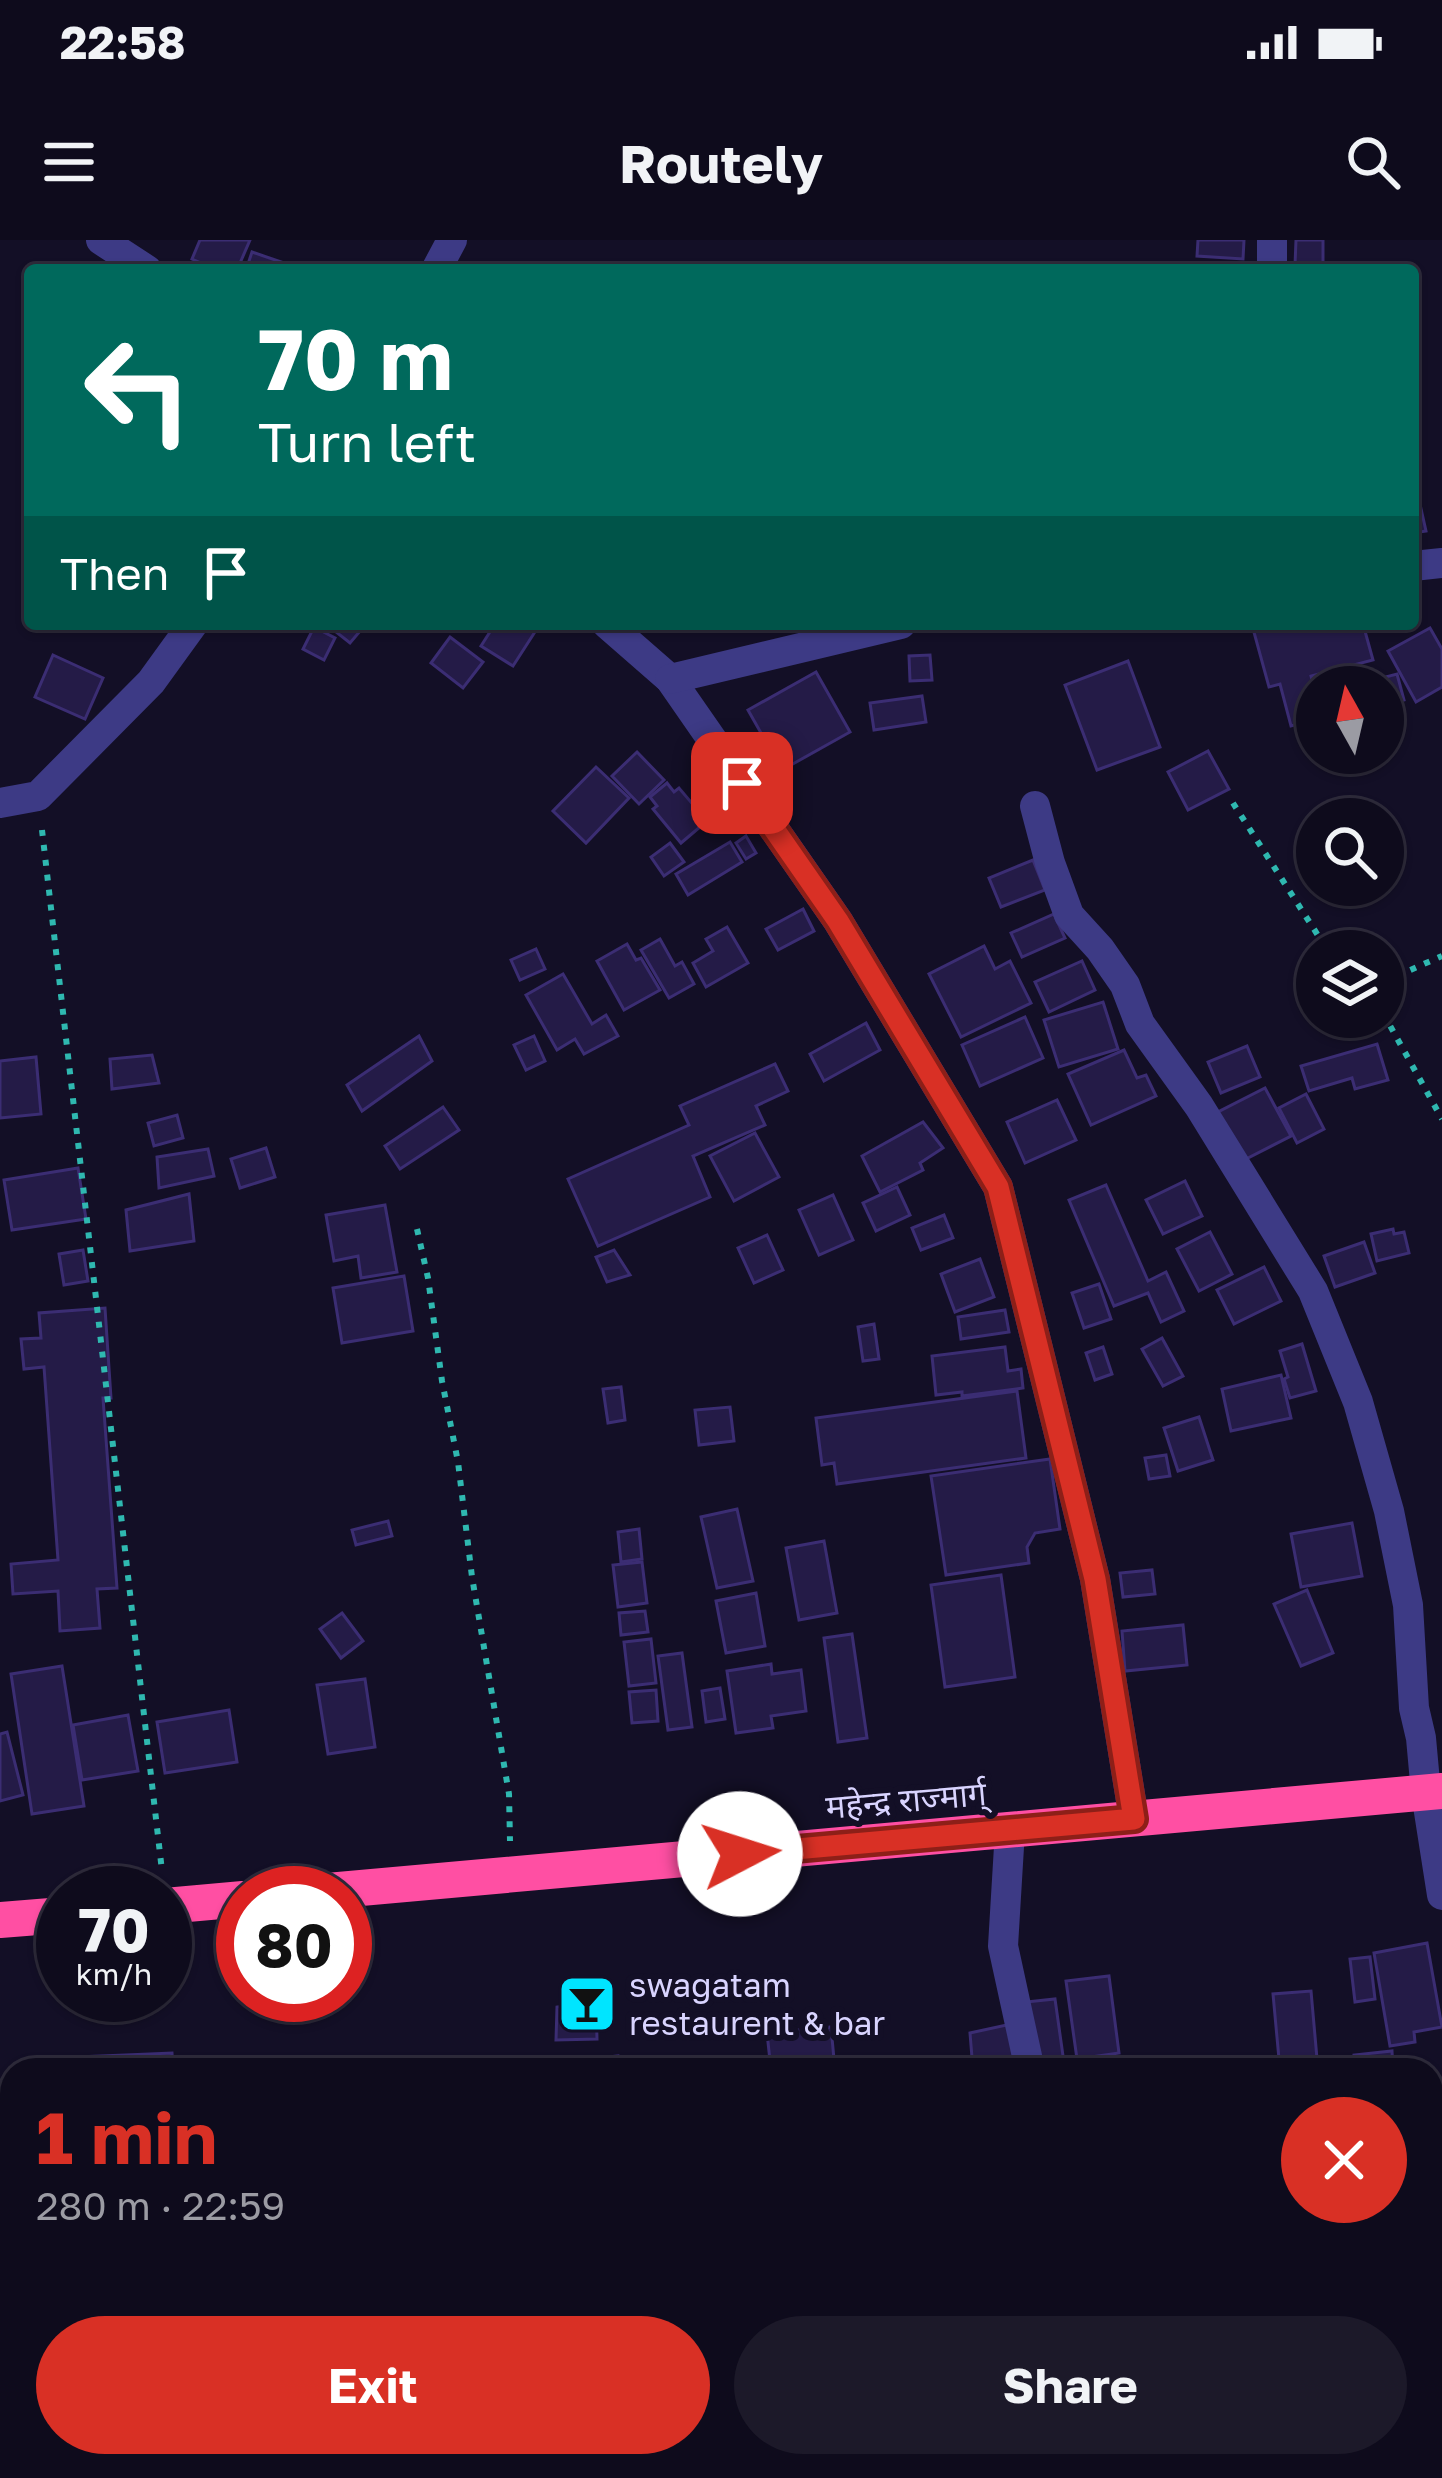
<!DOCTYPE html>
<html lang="en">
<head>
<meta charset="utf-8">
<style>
	:root { --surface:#0e0b1c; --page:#1c1929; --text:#f1f3f6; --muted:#9b9ba3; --line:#2e2b3b; --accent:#d93025 }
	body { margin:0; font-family:"Golos Text","Noto Sans Devanagari",sans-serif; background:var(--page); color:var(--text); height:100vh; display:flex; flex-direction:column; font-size:45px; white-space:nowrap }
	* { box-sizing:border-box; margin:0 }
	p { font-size:39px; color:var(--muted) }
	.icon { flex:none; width:66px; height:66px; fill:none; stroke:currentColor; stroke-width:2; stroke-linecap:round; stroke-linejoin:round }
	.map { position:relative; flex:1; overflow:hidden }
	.panel { position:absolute; left:0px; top:1818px; width:1443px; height:420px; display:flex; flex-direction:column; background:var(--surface); border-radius:36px 36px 0 0; box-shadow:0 3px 9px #0004,0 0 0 3px var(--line) }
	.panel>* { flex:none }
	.top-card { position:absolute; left:24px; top:24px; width:1395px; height:366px; border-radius:12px; box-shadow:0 3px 9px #0004,0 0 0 3px var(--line); background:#00695c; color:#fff; overflow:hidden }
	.needle { width:78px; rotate:352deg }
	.tools { position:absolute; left:1296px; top:426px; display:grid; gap:24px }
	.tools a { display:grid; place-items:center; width:108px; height:108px; border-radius:50%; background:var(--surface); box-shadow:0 3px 9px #0004,0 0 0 3px var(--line); font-size:60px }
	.speed { position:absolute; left:36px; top:1626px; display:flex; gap:24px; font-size:60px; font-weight:700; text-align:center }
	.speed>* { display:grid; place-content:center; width:156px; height:156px; border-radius:50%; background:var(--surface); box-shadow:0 3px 9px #0004,0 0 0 3px var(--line); line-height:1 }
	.speed small { font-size:30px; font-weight:400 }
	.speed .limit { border:18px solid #d22; background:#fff; color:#111 }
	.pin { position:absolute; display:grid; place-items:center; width:102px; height:102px; color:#fff; margin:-51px; border-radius:24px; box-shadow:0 6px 18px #0006 }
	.me { position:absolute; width:132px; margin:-66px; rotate:85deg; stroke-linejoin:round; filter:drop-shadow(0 0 9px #0008) }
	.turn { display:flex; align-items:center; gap:42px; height:252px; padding:0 36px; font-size:54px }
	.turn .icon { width:156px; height:156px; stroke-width:2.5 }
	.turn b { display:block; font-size:84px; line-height:102px }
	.then { display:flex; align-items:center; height:114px; padding:0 36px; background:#0003; gap:24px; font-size:45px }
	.round { display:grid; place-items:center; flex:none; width:126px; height:126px; border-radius:63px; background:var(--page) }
	.headline { display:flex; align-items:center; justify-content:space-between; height:204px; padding:0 36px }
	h1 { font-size:72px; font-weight:700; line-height:90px; color:var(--accent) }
	.action { display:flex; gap:24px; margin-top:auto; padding:24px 36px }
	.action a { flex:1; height:138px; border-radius:72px; background:var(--accent); color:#fff; font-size:48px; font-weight:700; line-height:138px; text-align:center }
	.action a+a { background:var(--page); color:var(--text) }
	.status { display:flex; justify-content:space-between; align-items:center; height:84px; padding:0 60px; background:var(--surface); direction:ltr }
	.status svg { height:33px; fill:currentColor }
	header { display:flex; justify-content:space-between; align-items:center; height:156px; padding:0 36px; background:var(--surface); font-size:54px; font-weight:700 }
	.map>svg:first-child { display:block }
</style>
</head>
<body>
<div class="status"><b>22:58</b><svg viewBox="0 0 49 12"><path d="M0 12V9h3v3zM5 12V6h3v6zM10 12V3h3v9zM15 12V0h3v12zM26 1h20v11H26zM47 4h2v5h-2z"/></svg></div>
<header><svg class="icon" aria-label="menu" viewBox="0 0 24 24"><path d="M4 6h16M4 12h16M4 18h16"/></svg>Routely<svg class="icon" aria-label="search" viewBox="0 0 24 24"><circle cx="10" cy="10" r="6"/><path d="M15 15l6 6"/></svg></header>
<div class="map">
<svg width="1442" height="2238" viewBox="0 0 1442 2238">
	<rect width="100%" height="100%" fill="#130f26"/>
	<g fill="#241b47" stroke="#3b2d73" stroke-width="3">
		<polygon points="200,0 250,0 237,30 217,30 192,19"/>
		<polygon points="1198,0 1244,0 1243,19 1197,16"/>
		<polygon points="1296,0 1323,0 1323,25 1295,25"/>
		<polygon points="252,12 287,24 285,30 246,30"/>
		<polygon points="1413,233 1426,291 1413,293"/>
		<polygon points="326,384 366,384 350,403"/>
		<polygon points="495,384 540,384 513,426 481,406"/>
		<polygon points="1363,384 1373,420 1311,436 1317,458 1317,479 1291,486 1280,444 1269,447 1252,385"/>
		<polygon points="314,387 335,398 324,420 303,409"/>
		<polygon points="1430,388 1442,409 1442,447 1416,462 1388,411"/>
		<polygon points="450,397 483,422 463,448 431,423"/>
		<polygon points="53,415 103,438 85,479 35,457"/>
		<polygon points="930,415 932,440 910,441 909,416"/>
		<polygon points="1128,421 1160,507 1097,530 1065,445"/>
		<polygon points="816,432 850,492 782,530 748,470"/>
		<polygon points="1397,434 1404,460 1383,466 1383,447 1367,447 1366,442"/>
		<polygon points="922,456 926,482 874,490 870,463"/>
		<polygon points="1208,511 1229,549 1188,570 1168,532"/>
		<polygon points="637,512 664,540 639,564 612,536"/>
		<polygon points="596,527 629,558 586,603 553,571"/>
		<polygon points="667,543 674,552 679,548 707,581 681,603 653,569 657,566 650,557"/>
		<polygon points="746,596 756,613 746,619 736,603"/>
		<polygon points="730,602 742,622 688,655 676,634"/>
		<polygon points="670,603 684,622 664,636 651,617"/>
		<polygon points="1033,620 1045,650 1001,667 989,638"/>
		<polygon points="803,669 814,691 778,710 766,689"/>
		<polygon points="1054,674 1065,698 1022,717 1011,693"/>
		<polygon points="727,687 748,723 706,747 693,723 713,711 706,699"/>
		<polygon points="660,699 675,726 682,722 694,744 669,758 641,710"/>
		<polygon points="627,704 636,720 641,718 660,750 624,770 597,721"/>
		<polygon points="984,706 995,729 1010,721 1031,763 961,797 929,734"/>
		<polygon points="536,709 545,729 520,740 511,720"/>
		<polygon points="1082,721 1095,750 1049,772 1035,742"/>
		<polygon points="563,734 592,784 606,775 618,796 584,814 575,799 557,810 526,755"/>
		<polygon points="1103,762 1118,809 1059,827 1044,780"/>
		<polygon points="1025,777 1043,818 980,846 962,805"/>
		<polygon points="866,783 880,810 824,841 810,814"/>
		<polygon points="419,796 432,821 362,871 347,845"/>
		<polygon points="534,796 545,821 526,830 514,805"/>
		<polygon points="1377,804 1388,840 1355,849 1352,838 1309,851 1301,826"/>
		<polygon points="1247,806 1260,837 1221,853 1208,822"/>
		<polygon points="1124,810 1137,838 1146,835 1156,856 1091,885 1068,834"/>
		<polygon points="152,815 159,843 112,849 110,819"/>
		<polygon points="36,817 41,874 0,878 0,821"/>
		<polygon points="775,824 788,851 756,866 765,885 693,916 710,957 598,1006 568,939 689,885 680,866"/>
		<polygon points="1265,848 1291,896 1244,920 1218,872"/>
		<polygon points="1306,854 1324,889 1297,903 1279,868"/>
		<polygon points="1057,860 1076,900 1025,923 1007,882"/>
		<polygon points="443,867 459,890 400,929 385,906"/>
		<polygon points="177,875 183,898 154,906 148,883"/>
		<polygon points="923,882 943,908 920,923 923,930 880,952 862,916"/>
		<polygon points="755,893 779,937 734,961 710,916"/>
		<polygon points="266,908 275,937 240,948 231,919"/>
		<polygon points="208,909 214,936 159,948 157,917"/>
		<polygon points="78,928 86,979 12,990 4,940"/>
		<polygon points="1185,941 1202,976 1163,994 1146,960"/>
		<polygon points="1106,945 1148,1041 1166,1032 1184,1071 1161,1082 1148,1053 1114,1066 1069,960"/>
		<polygon points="897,947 910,975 876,991 863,963"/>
		<polygon points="189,954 194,1001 130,1011 126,970"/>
		<polygon points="833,955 853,1000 819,1015 799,970"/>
		<polygon points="385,965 397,1032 361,1038 358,1016 334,1021 326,975"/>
		<polygon points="944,975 953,998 921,1010 912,988"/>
		<polygon points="1393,989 1394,994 1404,992 1409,1013 1377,1021 1371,994"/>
		<polygon points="1210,992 1232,1034 1199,1051 1177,1009"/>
		<polygon points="767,995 783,1030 754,1043 738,1008"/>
		<polygon points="1364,1002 1375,1033 1335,1047 1324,1016"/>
		<polygon points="83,1010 88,1041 64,1045 59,1014"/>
		<polygon points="614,1010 630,1035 607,1042 596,1017"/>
		<polygon points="980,1019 994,1057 955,1072 941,1034"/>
		<polygon points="1264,1027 1281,1061 1234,1084 1217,1050"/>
		<polygon points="404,1036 413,1091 342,1103 333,1048"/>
		<polygon points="1099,1044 1111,1079 1084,1088 1072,1053"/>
		<polygon points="105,1068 111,1158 103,1158 117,1348 97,1349 100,1388 60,1391 58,1351 13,1354 11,1324 58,1320 44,1127 24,1129 21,1099 41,1098 39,1073"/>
		<polygon points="1005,1070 1009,1092 961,1099 958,1077"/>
		<polygon points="874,1084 879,1119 863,1121 858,1087"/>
		<polygon points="1162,1098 1183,1136 1163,1146 1142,1109"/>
		<polygon points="1302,1104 1316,1151 1290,1158 1284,1139 1288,1137 1280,1111"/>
		<polygon points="1005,1107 1008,1131 1021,1129 1023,1148 962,1156 962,1152 936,1155 932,1116"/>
		<polygon points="1103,1107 1112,1134 1095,1140 1086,1113"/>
		<polygon points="1281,1135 1291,1178 1231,1191 1222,1149"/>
		<polygon points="621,1147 625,1180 608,1183 603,1149"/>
		<polygon points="1017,1151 1026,1218 837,1244 834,1223 822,1225 816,1178"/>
		<polygon points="730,1167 734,1201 699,1205 695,1170"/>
		<polygon points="1199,1177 1213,1220 1178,1231 1164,1188"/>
		<polygon points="1166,1215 1170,1236 1149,1239 1145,1218"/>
		<polygon points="1050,1219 1060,1289 1035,1293 1027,1307 1029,1323 946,1335 931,1236"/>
		<polygon points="737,1269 753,1341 717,1348 701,1277"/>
		<polygon points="388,1281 392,1296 356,1305 352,1290"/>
		<polygon points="1352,1283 1362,1336 1301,1347 1291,1294"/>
		<polygon points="639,1289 642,1319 621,1322 618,1292"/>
		<polygon points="824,1301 837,1373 799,1380 786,1308"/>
		<polygon points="642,1322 647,1363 618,1367 613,1325"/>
		<polygon points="1152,1330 1155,1354 1123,1357 1120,1333"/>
		<polygon points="1001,1335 1015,1437 945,1447 931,1345"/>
		<polygon points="1307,1350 1333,1413 1301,1426 1274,1364"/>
		<polygon points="756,1353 765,1406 726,1413 716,1361"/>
		<polygon points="645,1371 648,1392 621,1395 619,1373"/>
		<polygon points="342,1373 363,1401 341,1418 320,1389"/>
		<polygon points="1183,1385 1187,1425 1125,1431 1122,1391"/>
		<polygon points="852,1394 867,1498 838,1502 824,1398"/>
		<polygon points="651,1399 656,1443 629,1446 624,1402"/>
		<polygon points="682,1413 692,1487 668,1490 658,1416"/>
		<polygon points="771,1424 772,1434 801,1430 806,1471 771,1476 773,1488 736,1493 727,1431"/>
		<polygon points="62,1426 84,1566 32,1574 11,1434"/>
		<polygon points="365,1439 375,1507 328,1514 317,1445"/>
		<polygon points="720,1448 725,1479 706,1482 702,1451"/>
		<polygon points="656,1450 658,1481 632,1483 629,1452"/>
		<polygon points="229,1470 237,1522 165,1533 157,1482"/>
		<polygon points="128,1475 138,1531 82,1540 73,1485"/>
		<polygon points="7,1492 23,1555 0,1561 0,1494"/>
		<polygon points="1427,1703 1442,1787 1414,1792 1415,1802 1390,1806 1374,1713"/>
		<polygon points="1370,1717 1375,1759 1355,1762 1350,1719"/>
		<polygon points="1109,1736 1119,1813 1077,1819 1066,1741"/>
		<polygon points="1311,1751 1318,1830 1280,1830 1273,1754"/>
		<polygon points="1055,1759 1065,1830 1038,1830 1026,1762"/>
		<polygon points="596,1762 597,1799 556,1800 557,1767"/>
		<polygon points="1011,1784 1017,1830 973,1830 970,1793"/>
		<polygon points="831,1787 835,1830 771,1830 767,1793"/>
		<polygon points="1392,1811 1393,1830 1355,1830 1354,1815"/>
		<polygon points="172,1813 173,1830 55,1830 54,1818"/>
		<polygon points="618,1816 620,1830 546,1830 545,1824"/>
		<polygon points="258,1817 260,1830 226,1830 224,1823"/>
		<polygon points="12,1871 12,1967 0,1968 0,1873"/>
		<polygon points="1442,1908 1442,1963 1431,1965 1431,1914 1434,1913 1432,1909"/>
		<polygon points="12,1982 12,2082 8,2083 0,2013 0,1983"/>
		<polygon points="1431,2121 1440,2153 1431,2155"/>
		<polygon points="1442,2168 1442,2206 1431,2209 1431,2171"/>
		<polygon points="302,2226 357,2226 359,2238 305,2238"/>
		<polygon points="385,2226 433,2226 435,2238 388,2238"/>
		<polygon points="525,2226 566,2226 569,2238 529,2238"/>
		<polygon points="968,2226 1040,2226 1006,2238 972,2238"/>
	</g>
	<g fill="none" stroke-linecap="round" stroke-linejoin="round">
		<g stroke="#2fb8b0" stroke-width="6" stroke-dasharray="6 9" stroke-linecap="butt">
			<polyline points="1233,563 1328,711"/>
			<polyline points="42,590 162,1631"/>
			<polyline points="1383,742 1442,716"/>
			<polyline points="1383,773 1442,879"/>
			<polyline points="417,989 428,1038 442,1141 458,1222 472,1337 509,1554 510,1601"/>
		</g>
		<g stroke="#3d3a85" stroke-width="30">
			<polyline points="101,0 147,30"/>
			<polyline points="436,30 452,0"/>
			<polyline points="1272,30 1272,0"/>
			<polyline points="1413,326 1442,323"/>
			<polyline points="607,384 670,439 838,681 998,947 1095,1339 1134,1579"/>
			<polyline points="670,439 901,384"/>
			<polyline points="0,563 38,556 151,442 193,384"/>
			<polyline points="1035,566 1050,623 1069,675 1100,709 1125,745 1140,784 1199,866 1313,1051 1358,1162 1389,1271 1408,1365 1414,1468 1421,1498 1426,1553 1442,1655"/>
			<polyline points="1010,1590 1003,1706 1030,1830"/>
			<polyline points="1130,2226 1134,2238"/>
			<polyline points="677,2238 721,2226"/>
		</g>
		<g stroke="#ff4fa3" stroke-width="36">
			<polyline points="305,1653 1442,1551"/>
			<polyline points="165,1666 243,1659"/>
			<polyline points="0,1680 63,1675"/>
		</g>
	</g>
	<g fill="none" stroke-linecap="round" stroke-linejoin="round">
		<g stroke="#8d1f18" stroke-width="30">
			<polyline id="route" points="740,1614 1134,1579 1095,1339 998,947 838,681 742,543"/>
		</g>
		<use href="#route" stroke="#d93025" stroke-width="21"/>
	</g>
	<defs>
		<g id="bar-square" transform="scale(3)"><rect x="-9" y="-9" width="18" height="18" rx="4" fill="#00e5ff" stroke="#130f26"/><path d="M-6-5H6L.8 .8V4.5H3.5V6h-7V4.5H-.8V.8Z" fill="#111"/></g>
	</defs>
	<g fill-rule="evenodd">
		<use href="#bar-square" x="587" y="1764"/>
	</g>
	<g text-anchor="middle" stroke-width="12" stroke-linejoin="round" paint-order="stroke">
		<g font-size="33" fill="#d9d4ff" stroke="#130f26">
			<text transform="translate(906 1560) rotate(-5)" y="12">महेन्द्र राज्मार्ग्</text>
		</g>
		<g font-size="33" fill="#d9d4ff" stroke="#130f26" text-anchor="start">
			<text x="629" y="1757">swagatam<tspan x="629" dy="38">restaurent &amp; bar</tspan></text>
		</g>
	</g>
</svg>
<div class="tools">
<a><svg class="needle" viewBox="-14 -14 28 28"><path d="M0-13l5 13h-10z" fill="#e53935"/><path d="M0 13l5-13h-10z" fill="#9b9ba3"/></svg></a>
<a><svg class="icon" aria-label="search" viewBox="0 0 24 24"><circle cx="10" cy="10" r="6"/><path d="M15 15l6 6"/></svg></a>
<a><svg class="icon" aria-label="layers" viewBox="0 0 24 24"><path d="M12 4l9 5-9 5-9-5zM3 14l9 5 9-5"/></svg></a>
</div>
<div class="speed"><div>70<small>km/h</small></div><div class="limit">80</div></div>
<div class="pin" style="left:742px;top:543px;background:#d93025"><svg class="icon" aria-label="arrive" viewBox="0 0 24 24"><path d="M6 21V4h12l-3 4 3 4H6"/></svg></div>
<svg class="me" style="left:740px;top:1614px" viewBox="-20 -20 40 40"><circle r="19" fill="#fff"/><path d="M0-13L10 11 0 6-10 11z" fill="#d93025"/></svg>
<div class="top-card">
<div class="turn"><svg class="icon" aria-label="left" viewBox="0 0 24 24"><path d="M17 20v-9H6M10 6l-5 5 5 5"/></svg><div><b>70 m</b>Turn left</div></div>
<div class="then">Then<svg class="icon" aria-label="arrive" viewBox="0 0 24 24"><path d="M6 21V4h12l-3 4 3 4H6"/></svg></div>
</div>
<section class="panel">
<div class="headline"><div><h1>1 min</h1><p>280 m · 22:59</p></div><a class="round" style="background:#d93025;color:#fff"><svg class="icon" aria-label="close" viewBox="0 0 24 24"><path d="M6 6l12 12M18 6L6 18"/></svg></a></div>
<div class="action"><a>Exit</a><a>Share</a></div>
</section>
</div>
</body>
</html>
